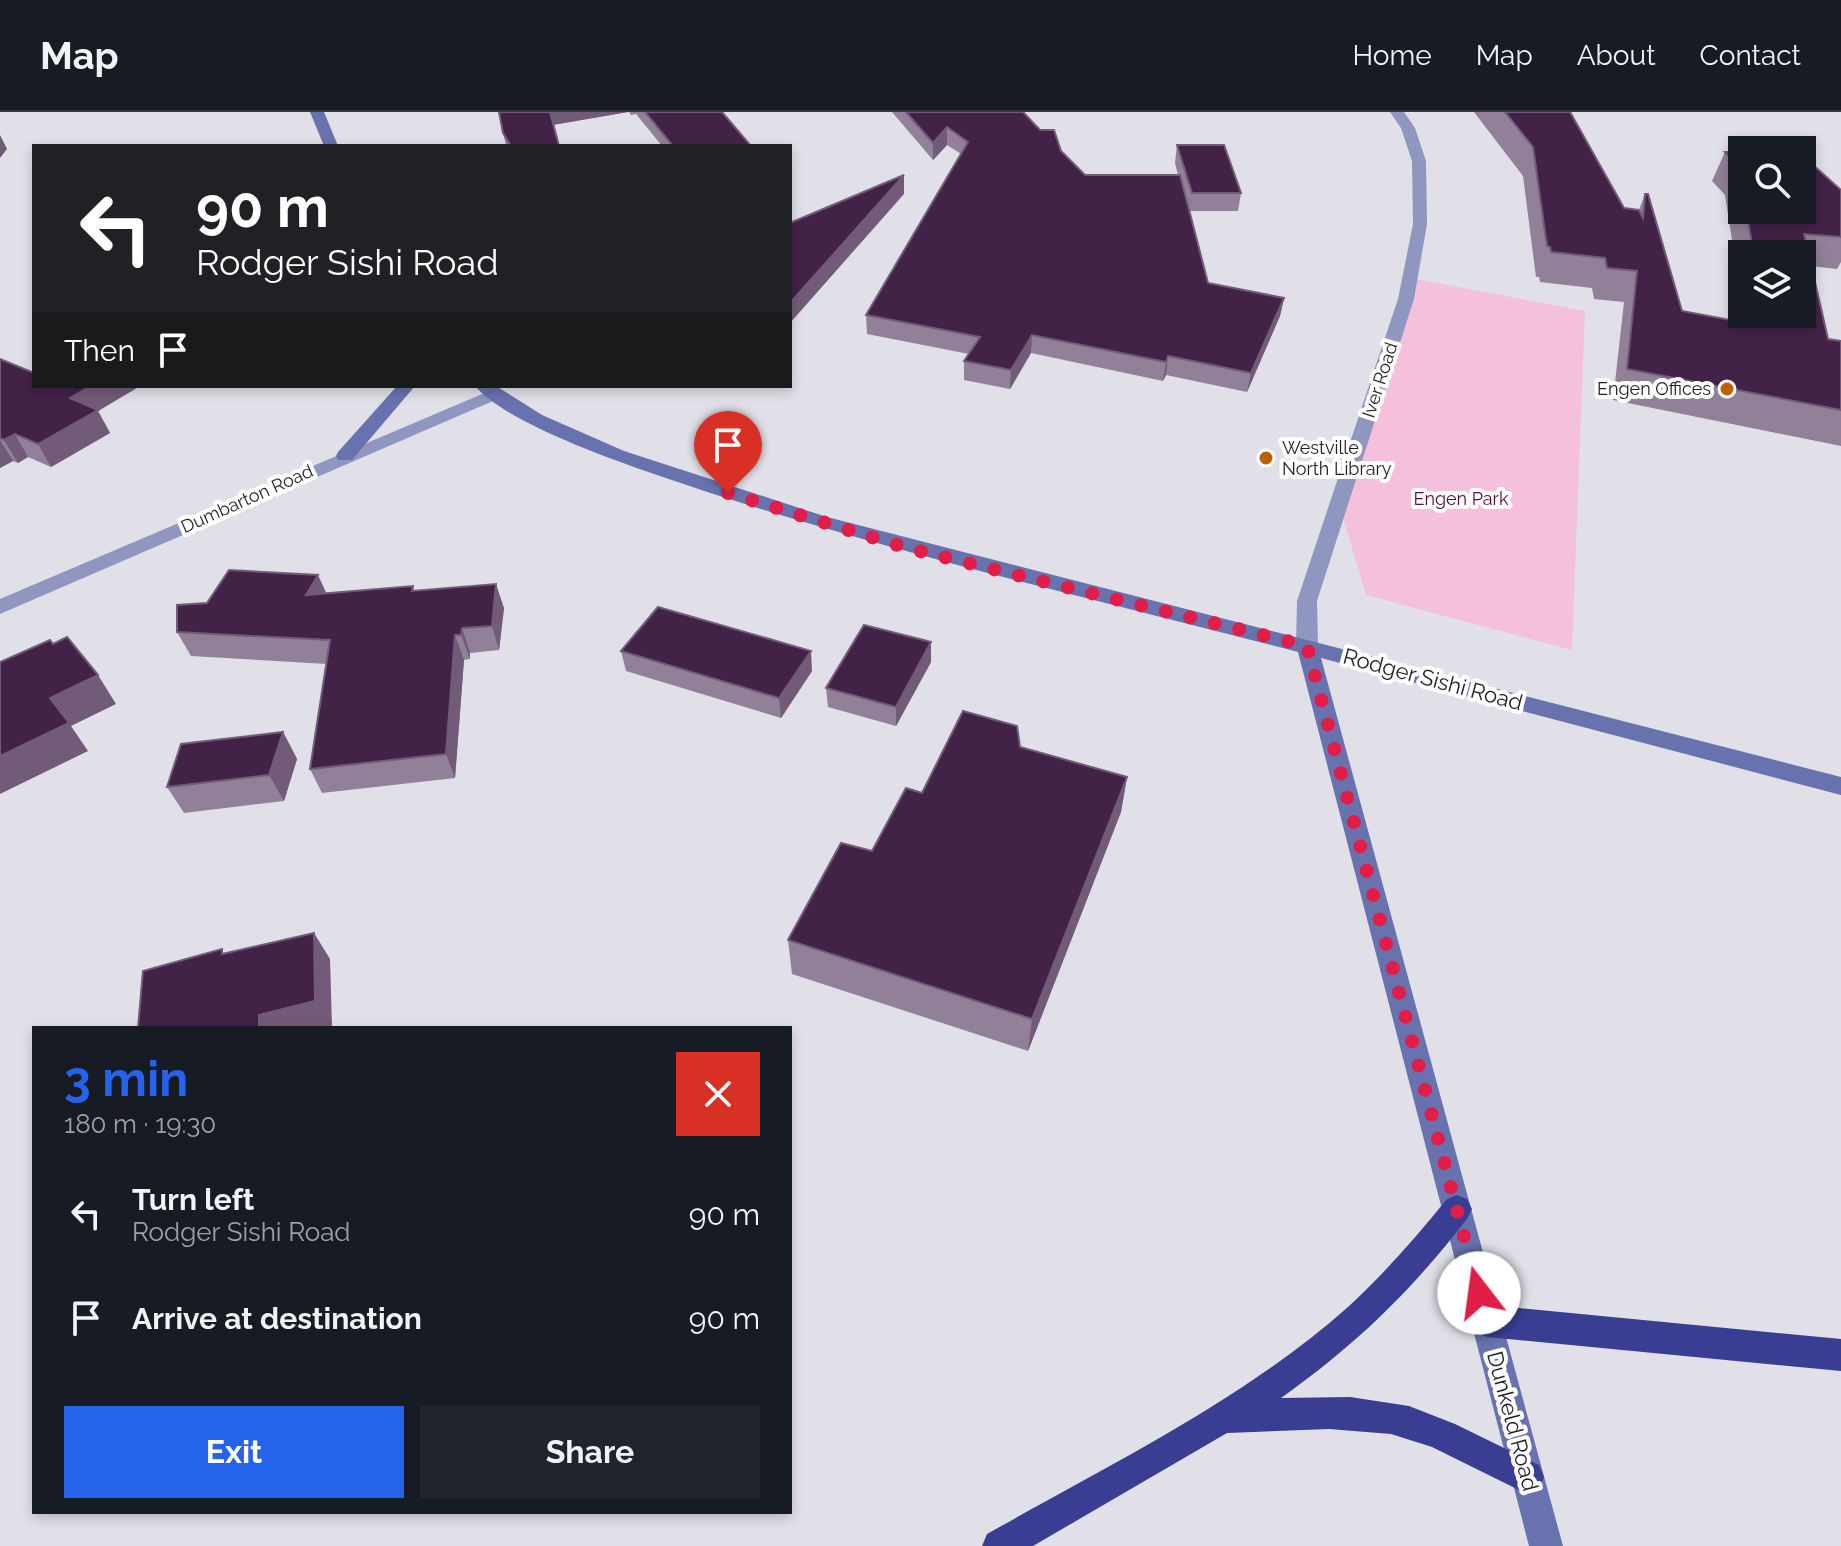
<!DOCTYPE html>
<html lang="en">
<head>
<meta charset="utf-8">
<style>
	:root { --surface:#171b24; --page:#20242c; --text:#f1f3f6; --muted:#9ea1a6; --line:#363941; --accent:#2563eb }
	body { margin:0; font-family:Raleway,sans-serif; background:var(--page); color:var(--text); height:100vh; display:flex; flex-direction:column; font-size:30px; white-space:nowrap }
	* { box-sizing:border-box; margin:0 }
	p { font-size:26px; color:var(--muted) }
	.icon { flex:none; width:44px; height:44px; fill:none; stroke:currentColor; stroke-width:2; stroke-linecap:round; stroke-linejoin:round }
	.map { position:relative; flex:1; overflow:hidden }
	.panel { position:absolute; left:32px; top:914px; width:760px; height:488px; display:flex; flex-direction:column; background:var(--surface); border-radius:0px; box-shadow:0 4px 12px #0003 }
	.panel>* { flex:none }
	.top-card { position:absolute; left:32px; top:32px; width:760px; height:244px; border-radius:0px; box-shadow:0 4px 12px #0003; background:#202124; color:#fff; overflow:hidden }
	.tools { position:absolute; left:1728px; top:24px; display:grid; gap:16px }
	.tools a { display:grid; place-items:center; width:88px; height:88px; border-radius:0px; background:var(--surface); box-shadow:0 4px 12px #0003; font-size:40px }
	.pin { position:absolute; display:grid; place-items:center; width:68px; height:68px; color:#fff; margin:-82px -34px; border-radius:50% 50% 50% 0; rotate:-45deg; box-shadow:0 0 8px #0007 }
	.pin .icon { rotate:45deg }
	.me { position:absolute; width:88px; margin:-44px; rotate:345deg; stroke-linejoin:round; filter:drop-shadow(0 0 6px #0008) }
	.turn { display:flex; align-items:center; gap:28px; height:168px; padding:0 32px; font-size:36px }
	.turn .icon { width:104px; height:104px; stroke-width:2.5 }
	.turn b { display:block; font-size:56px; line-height:68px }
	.then { display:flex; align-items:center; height:76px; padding:0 32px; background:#0003; gap:16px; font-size:30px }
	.round { display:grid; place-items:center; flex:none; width:84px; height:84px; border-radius:0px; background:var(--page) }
	.head { display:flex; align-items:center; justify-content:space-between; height:136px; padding:0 32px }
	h1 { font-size:48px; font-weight:700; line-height:60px; color:var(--accent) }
	.button { display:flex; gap:16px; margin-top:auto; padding:16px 32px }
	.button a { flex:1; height:92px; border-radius:0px; background:var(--accent); color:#fff; font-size:32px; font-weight:700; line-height:92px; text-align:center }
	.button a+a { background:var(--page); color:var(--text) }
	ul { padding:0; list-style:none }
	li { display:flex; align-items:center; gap:24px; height:104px; padding:0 32px }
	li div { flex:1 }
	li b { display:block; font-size:30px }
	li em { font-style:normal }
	header { display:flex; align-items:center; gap:48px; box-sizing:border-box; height:112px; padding:0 40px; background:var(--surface); border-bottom:2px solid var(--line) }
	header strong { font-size:38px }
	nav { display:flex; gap:44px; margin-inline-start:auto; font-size:28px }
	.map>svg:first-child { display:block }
</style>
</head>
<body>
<header>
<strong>Map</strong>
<nav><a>Home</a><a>Map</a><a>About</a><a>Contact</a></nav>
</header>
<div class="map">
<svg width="1841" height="1434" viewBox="0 0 1841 1434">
	<rect width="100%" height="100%" fill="#e1dfe8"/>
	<polygon fill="#f4c0db" points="1410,166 1585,199 1572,538 1366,483 1339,392"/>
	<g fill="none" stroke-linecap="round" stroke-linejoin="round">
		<g fill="#8f97c0" fill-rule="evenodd">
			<polygon points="1390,0 1404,0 1415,16 1426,49 1427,112 1414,187 1317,489 1318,534 1315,539 1299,539 1296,534 1297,489 1398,187 1413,112 1412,49 1401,16"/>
			<polygon points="494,277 503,282 500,286 0,502 0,487"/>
		</g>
		<g fill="#6872ae" fill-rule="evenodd">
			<polygon points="310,0 324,0 338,34 324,34"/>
			<polygon points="397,274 415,274 352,348 338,348 336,344 338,340"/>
			<path d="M475,274H496L542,303L624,339L827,405L1841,665V683L1321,546L1563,1434H1529L1298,540C1082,484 865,435 654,362C608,346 506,310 475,274Z"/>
		</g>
		<g fill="#393e93" fill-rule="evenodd">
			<path d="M1457,1083L1467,1087L1472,1097L1467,1107C1410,1180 1357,1232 1281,1286L1350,1285L1409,1294L1455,1312L1539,1353L1544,1365L1539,1377L1527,1382L1432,1335L1391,1322L1329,1317L1227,1321L1033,1434H982L987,1422C1109,1353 1242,1289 1348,1195C1384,1162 1416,1125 1447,1087Z"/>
			<polygon points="1487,1193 1841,1227 1841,1259 1487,1225 1476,1220 1471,1209 1476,1198"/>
		</g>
	</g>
	<g fill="#928098">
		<polygon points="499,0 628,0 553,13 559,34 506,34"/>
		<polygon points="629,0 722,0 751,34 662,34 636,2 631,3"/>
		<polygon points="892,0 1023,0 1085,63 1178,63 1175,51 1177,33 1241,81 1238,99 1190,99 1208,171 1284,186 1280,204 1247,280 1166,263 1163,269 1031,241 1010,277 964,268 964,249 969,242 867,222 866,203 961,42 947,33 933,48"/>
		<polygon points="1474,0 1570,0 1624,96 1639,98 1645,82 1682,199 1745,211 1744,202 1802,202 1802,142 1742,142 1742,192 1725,83 1712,69 1725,40 1742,39 1742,98 1802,98 1841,78 1841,150 1837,157 1811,154 1828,227 1841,229 1841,334 1613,288 1624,190 1594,187 1592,176 1540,170 1539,165 1536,165 1523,64"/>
		<polygon points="0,247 34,274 140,274 98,299 110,321 51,355 28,345 18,351 13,349 0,356"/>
		<polygon points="413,474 414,479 504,496 499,538 470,541 470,547 464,548 455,666 322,681 310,657 327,552 191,544 177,520 326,481"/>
		<polygon points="621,539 812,559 781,606 626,559"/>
		<polygon points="931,550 896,614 828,595 826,576"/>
		<polygon points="283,620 297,647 284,689 184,701 167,675"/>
		<polygon points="1020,635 1127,665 1121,700 1028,939 792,862 788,828 872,739 922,681"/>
	</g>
	<g fill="#725b78">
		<polygon points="550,0 628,0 552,13"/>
		<polygon points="947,15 947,33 933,48 933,31"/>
		<polygon points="0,23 7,37 0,46"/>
		<polygon points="904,63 904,82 790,211 790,191"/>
		<polygon points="1284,186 1280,204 1247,280 1251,261"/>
		<polygon points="1032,223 1031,241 1010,277 1011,258"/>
		<polygon points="1168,244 1166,263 1163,269 1166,250"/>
		<polygon points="90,274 140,274 98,299 110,321 51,355 38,332 70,286"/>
		<polygon points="15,322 28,345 18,351 4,328"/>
		<polygon points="0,328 13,349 0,356"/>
		<polygon points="318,463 329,487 306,483"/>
		<polygon points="496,472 504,496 499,538 492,514"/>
		<polygon points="462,516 470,541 470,547 461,523"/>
		<polygon points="455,523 464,548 455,666 446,642"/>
		<polygon points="931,530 931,550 896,614 896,595"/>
		<polygon points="811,539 812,559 781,606 779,586"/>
		<polygon points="98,563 116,592 71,614 88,639 0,682 0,644 50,586"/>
		<polygon points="283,620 297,647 284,689 269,663"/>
		<polygon points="1127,665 1121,700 1028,939 1032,907"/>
		<polygon points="314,821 330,847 332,915 259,916 259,903"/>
	</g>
	<g fill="#432248" stroke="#725b78" stroke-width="2">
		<polygon points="499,0 550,0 559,34 511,34 503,21"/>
		<polygon points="645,0 722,0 751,34 673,34"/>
		<polygon points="906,0 1023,0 1040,18 1054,18 1061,39 1085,63 1180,63 1208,171 1284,186 1251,261 1168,244 1166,250 1032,223 1011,258 964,249 980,225 866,203 968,30 947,15 933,31"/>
		<polygon points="1505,0 1570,0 1624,96 1639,98 1643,106 1645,82 1648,82 1682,199 1767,215 1764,202 1802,202 1802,142 1754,142 1746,98 1802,98 1802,43 1841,78 1841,125 1804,122 1828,227 1841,229 1841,298 1627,257 1637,159 1607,156 1605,146 1551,140 1550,135 1547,134 1533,35"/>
		<polygon points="1177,33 1224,33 1241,81 1192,81"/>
		<polygon points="1742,39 1742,76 1738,53 1725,40"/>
		<polygon points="904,63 790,191 790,111"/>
		<polygon points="0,247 34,261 34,274 90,274 70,286 98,298 38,332 15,322 4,328 0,326"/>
		<polygon points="229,458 318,463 306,483 413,474 412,479 496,472 492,514 462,516 461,523 455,523 446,642 310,657 330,528 177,520 177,493 207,491"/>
		<polygon points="658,495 811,539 779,586 621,539"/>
		<polygon points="864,513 931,530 896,595 826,576"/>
		<polygon points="67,525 98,563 50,586 69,611 0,644 0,550 50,528 53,532"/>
		<polygon points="963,599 1017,614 1020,635 1127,665 1032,907 788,828 841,731 872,739 906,676 922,681"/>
		<polygon points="283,620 269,663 167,675 181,632"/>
		<polygon points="314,821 315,889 259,903 259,916 138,916 143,859 222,837 222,842"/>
	</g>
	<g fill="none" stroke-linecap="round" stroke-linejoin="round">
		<polyline stroke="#e11d48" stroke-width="14" stroke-dasharray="0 25.2" points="728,381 907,436 1307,534 1479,1181"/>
	</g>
	<g fill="#bb6100" stroke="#fff" stroke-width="3">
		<circle cx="1727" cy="277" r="8"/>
		<circle cx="1266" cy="346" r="8"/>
	</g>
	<g text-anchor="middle" stroke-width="8" stroke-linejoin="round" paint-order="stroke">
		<g font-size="18" fill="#1f1e21" stroke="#fff">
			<text transform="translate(1380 268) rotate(-72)" y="6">Iver Road</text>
			<text transform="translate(247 387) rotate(-24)" y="6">Dumbarton Road</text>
		</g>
		<g font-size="18" fill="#1f1e21" stroke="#fff" text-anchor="end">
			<text x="1711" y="283">Engen Offices</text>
			<text x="1282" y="342" text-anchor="start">Westville<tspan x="1282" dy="21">North Library</tspan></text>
		</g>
		<g font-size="18" fill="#510f3a" stroke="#fff">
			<text x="1461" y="393">Engen Park</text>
		</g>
		<g font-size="22" fill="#1f1e21" stroke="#fff">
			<text transform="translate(1433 567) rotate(15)" y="8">Rodger Sishi Road</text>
			<text transform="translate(1513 1309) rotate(75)" y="8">Dunkeld Road</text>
		</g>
	</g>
</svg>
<div class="tools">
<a><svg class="icon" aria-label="search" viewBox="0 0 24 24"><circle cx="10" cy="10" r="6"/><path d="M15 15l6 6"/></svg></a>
<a><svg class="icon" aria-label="layers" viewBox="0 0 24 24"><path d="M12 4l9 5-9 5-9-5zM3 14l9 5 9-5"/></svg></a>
</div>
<div class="pin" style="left:728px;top:381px;background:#d93025"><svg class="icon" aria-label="arrive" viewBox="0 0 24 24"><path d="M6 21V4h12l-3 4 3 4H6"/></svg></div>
<svg class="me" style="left:1479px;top:1181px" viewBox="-20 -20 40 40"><circle r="19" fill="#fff"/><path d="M0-13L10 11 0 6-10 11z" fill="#e11d48"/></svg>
<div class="top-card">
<div class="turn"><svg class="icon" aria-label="left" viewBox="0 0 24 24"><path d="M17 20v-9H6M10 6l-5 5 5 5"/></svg><div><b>90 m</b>Rodger Sishi Road</div></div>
<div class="then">Then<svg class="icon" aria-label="arrive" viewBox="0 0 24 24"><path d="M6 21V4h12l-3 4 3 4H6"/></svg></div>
</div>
<section class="panel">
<div class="head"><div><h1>3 min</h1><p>180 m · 19:30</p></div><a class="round" style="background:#d93025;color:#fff"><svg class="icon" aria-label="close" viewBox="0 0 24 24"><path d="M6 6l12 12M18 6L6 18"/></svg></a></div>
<ul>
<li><svg class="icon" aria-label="left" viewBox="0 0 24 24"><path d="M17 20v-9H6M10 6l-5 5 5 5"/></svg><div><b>Turn left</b><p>Rodger Sishi Road</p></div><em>90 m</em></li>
<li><svg class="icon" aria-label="arrive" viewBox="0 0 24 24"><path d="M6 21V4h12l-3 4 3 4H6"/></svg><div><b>Arrive at destination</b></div><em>90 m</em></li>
</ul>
<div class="button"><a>Exit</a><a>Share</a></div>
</section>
</div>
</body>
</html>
